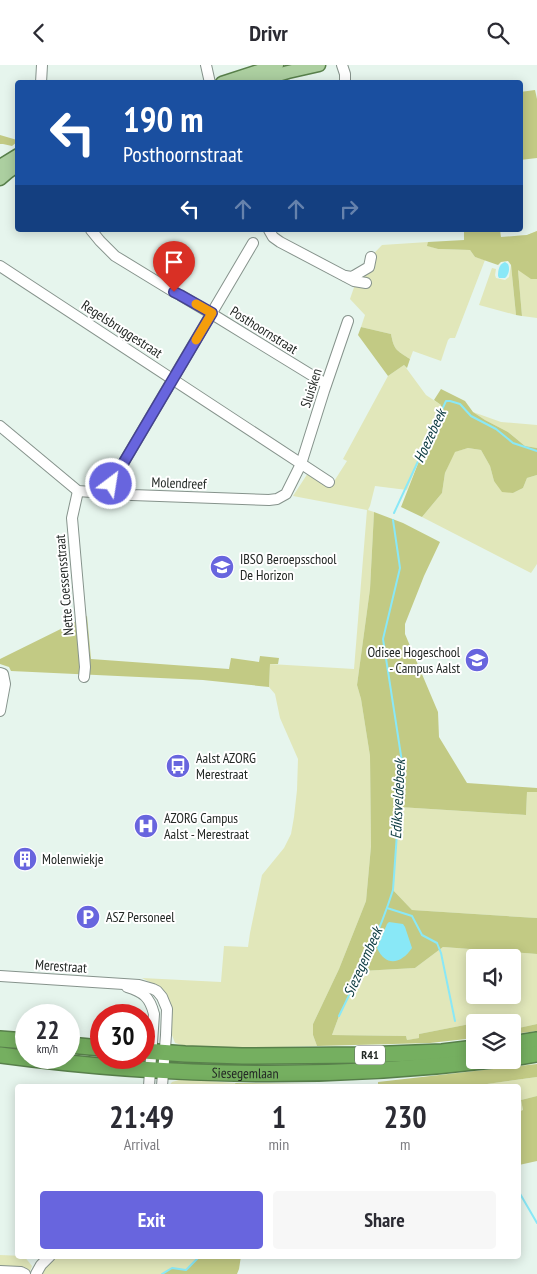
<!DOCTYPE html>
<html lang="en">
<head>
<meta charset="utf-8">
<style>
	:root { --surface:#fff; --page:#f7f7f7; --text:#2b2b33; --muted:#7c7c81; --accent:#6865de }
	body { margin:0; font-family:"PT Sans Narrow",sans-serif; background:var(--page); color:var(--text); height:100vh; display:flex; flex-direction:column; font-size:19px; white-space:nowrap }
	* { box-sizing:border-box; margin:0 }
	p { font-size:16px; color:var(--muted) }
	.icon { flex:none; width:28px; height:28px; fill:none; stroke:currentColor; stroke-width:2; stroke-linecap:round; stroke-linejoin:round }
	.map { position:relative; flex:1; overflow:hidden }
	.side { position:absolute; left:15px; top:1019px; width:506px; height:175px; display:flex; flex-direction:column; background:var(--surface); border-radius:5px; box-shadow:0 2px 12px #0003 }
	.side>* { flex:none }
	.banner { position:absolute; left:15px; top:15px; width:508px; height:152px; border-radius:5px; box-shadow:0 2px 12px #0003; background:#1a4fa0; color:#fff; overflow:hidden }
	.tools { position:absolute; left:466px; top:884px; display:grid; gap:10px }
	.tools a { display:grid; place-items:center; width:55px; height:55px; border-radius:5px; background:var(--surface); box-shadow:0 2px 12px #0003; font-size:25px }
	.speed { position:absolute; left:15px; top:939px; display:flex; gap:10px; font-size:25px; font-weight:700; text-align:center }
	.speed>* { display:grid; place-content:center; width:65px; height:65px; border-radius:50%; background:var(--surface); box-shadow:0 2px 12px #0003; line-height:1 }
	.speed small { font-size:12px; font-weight:400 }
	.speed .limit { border:8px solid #d22; background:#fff; color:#111 }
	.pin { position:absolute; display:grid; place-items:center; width:42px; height:42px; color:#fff; margin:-51px -21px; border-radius:50% 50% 50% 0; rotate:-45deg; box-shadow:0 0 5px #0007 }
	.pin .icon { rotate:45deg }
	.me { position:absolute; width:55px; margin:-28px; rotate:31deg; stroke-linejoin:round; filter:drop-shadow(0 0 4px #0008) }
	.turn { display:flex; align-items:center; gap:18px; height:105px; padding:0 25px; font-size:22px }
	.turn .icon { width:65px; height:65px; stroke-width:2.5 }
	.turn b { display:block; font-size:35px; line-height:42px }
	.lanes { display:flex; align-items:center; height:48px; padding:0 25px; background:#0003; justify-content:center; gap:25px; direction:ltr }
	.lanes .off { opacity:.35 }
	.eta { display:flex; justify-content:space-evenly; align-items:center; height:85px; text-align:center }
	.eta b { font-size:30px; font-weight:800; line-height:35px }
	.cta { display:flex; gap:10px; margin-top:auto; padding:10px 25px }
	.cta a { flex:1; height:58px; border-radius:5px; background:var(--accent); color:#fff; font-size:20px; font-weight:800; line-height:58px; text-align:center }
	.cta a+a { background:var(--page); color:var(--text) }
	header { display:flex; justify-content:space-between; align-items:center; height:65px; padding:0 25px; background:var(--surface); font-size:22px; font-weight:800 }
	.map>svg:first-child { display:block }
</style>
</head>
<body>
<header><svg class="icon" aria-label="back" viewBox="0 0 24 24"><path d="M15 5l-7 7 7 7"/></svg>Drivr<svg class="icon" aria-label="search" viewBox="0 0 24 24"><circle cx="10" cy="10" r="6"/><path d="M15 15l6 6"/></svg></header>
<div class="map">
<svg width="537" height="1209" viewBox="0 0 537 1209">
	<rect width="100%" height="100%" fill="#e6f5ed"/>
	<g fill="#e1e7ba" fill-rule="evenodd">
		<polygon points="537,166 537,253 522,251 515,171 527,170"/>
		<path d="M428,177V181L438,184L470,185L475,192L485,195L455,273H450L448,275L441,296L413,286L410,294C396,285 394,285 391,269L361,262L365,250L350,234L361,202L382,180Z"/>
		<polygon points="511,200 516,250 479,240 492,203 496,204 495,210 496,213 505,215 509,212"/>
		<polygon points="404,300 426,330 441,340 407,425 375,421 370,441 368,445 374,447 370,524 357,620 361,634 370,691 371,781 366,836 339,904 313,959 313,970 317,981 242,983 185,981 175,978 172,970 171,939 161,923 142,913 221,917 224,881 248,882 250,868 262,810 284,783 291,769 294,752 297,725 298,694 280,653 275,629 269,622 270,599 354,604 367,445 293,431 308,408 331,421 347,396 343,394 388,311"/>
		<polygon points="473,347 501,357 537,360 537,383 525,381 508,367 485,355"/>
		<polygon points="468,383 481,385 490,401 494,416 513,428 523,423 527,413 537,410 537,499 531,508 422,452 442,428 445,408 454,387"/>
		<polygon points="527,727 537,727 537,853 412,845 393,825 399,742 526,750"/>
		<path d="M443,882L537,889V959L514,964L511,951L419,969L420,973L407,975L406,971L332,970L339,951L361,906L415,903ZM475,892H512V930H475Z"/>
		<polygon points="537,1012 537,1031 521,1035 523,1046 519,1047 519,1021 488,1021 486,1019"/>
		<polygon points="182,1014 235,1018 236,1021 169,1021 172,1017"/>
		<polygon points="0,1190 24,1191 32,1201 29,1209 0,1209"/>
		<polygon points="57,1191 200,1191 186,1205 172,1203 162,1209 41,1209 45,1203"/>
	</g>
	<g fill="#c2ca84">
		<polygon points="535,25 537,34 537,93 520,95 520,27"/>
		<polygon points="0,70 17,75 17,77 12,81 3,79 0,79"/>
		<polygon points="464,165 500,165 501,172 527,170 537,166 537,214 531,214 518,205 522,251 516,250 511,200 508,196 501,197 498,200 475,192 470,185 438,184 427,181 428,177 464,175"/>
		<path d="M361,262L391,269C394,285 396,285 410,294L407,303L404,300L388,311L358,270Z"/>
		<polygon points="441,324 465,336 473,347 485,355 508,367 525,381 537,383 537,410 527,413 523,423 513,428 502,427 494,416 490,401 481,385 468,383 455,387 445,408 442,428 422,452 401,442 441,340 434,335"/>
		<polygon points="374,447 403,458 440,477 424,511 405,559 405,569 438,647 439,672 467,718 537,723 537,727 527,727 526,750 399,742 393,825 412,845 537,853 537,889 443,882 415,903 362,906 339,951 332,970 406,971 407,975 419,973 419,969 475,958 475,973 430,978 317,981 313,970 313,959 339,904 366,836 371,781 370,691 361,634 357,620 370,524"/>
		<polygon points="87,551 91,594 229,604 231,593 259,597 260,591 279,593 278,599 270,599 269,622 203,615 11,606 9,602 0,599 0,594"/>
		<polygon points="511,951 512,957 477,957"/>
		<polygon points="512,959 514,964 537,959 537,966 513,969"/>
		<polygon points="537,999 537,1012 487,1019 488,1021 461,1021 460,1020 378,1021 378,1017"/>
		<polygon points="235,1018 313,1019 312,1021 236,1021"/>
		<polygon points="537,1031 537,1096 519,1100 519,1047 523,1045 521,1035"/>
		<polygon points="200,1191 241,1191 239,1204 237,1209 162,1209 172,1203 186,1205"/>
	</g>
	<g fill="#89e8f7">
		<path d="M505,197L508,199C510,203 509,210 505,213H499L498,211C498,205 499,199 505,197Z"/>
		<path d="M389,857L403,859L405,862L412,883C402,898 386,903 377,883L387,859Z"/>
	</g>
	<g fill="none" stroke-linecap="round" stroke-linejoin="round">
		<g stroke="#89e8f7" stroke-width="2">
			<polyline points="394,448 446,336 450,336 460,339 471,351 496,364 513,378 537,386"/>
			<polyline points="387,843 412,851 422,870 437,878 441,888 455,956"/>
			<path d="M339,951C359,910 379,869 393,825L402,697L383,574L400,503L393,455"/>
			<polyline points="519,1127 537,1158"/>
			<polyline points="162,1209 172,1203 186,1205 200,1191"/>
		</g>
		<g stroke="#86938c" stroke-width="12">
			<g id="minor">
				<polyline points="206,0 210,18"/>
				<polyline points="342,0 345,9 345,18"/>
				<polyline points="41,18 42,0"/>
				<polyline points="91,165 100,176 115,191 174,227 180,230 212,249 326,319"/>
				<polyline points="269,165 273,172 280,177 354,216 366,218"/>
				<polyline points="0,201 329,417"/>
				<polyline points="345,211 352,212 369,202 371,192"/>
				<polyline points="0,361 78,426 132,430 269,435 277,434 286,429 301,399 324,326 348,256"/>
				<polyline points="78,426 72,453 85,602 84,612"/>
				<polyline points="109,429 111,419 253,178"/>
				<polyline points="0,608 3,609 5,619 0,646"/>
				<polyline points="0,911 139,920 153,924 157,926 162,932 167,944 166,970 162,1021"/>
				<path d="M127,922C144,927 150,933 154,949L149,1021"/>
				<polyline points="0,1206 21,1207 25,1209"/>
				<polyline points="36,1209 41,1200 50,1191"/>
			</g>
		</g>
		<g stroke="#58804b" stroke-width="15">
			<g id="major">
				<polyline points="222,18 277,0"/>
				<polyline points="250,18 288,7 319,0"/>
				<polyline points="0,101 18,90"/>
				<polyline points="0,114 7,108 18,100"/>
			</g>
		</g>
		<g stroke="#58804b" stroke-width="18">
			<g id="highway">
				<polyline points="0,974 26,976"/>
				<polyline points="512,979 537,975"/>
				<polyline points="69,980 101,983"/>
				<polyline points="144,986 185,989 242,991 363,990 442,987 475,983"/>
				<path id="s1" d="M0,990C163,1012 329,1015 492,995"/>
				<polyline points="512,993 537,989"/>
			</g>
		</g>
		<use href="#minor" stroke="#fff" stroke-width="10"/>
		<use href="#major" stroke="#accfa0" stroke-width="12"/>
		<use href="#highway" stroke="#75af60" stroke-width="15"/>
	</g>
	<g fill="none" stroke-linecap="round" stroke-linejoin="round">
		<g stroke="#444290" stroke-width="12">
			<polyline id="route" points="111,419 212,248 180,230 174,227"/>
		</g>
		<use href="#route" stroke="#6865de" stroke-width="9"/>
		<polyline stroke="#f59e0b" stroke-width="9" points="196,239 212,248 196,275"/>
	</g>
	<defs>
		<g id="school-disc" transform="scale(1.25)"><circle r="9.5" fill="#6865de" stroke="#fff"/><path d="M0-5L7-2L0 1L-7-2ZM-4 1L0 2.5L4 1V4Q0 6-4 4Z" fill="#fff"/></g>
		<g id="university-disc" transform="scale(1.25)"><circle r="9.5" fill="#6865de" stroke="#fff"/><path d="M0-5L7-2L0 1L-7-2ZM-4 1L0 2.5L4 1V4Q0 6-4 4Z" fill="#fff"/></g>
		<g id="bus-disc" transform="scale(1.25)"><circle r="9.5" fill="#6865de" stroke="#fff"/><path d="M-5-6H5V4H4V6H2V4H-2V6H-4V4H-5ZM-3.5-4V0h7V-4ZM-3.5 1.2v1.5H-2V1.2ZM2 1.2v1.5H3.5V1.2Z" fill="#fff"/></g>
		<g id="hospital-disc" transform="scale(1.25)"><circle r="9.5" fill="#6865de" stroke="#fff"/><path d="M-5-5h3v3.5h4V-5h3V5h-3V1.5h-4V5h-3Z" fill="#fff"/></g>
		<g id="building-disc" transform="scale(1.25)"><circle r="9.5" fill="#6865de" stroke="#fff"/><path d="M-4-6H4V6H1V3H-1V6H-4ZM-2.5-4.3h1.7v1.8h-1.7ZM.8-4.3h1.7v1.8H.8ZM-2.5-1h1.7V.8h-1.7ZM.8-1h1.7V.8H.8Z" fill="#fff"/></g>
		<g id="parking-disc" transform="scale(1.25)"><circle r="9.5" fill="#6865de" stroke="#fff"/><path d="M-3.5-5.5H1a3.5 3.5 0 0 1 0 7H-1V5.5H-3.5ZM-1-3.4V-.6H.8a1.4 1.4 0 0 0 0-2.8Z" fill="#fff"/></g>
	</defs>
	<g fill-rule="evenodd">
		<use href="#school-disc" x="222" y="502"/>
		<use href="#university-disc" x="477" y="595"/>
		<use href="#bus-disc" x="178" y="701"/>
		<use href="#hospital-disc" x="146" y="761"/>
		<use href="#building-disc" x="25" y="794"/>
		<use href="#parking-disc" x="88" y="852"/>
	</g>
	<g text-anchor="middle" stroke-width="4" stroke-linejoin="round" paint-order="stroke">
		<rect fill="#fff" stroke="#656866" stroke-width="1" x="355" y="980.5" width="30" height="19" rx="4"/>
		<g font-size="12" font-weight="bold" fill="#232825">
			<text x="370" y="994">R41</text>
		</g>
		<g font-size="14" fill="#232825" stroke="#fff">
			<text transform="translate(122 264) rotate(33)" y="5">Regelsbruggestraat</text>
			<text transform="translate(264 265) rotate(32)" y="5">Posthoornstraat</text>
			<text transform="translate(311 323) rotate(-72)" y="5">Sluisken</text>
			<text transform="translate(179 418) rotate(2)" y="5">Molendreef</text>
			<text transform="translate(64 520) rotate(-95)" y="5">Nette Coessensstraat</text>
			<text transform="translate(61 901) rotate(4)" y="5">Merestraat</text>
			<text dy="5" stroke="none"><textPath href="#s1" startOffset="246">Siesegemlaan</textPath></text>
		</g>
		<g font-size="14" fill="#232825" stroke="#fff" text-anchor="start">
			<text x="240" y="499">IBSO Beroepsschool<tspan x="240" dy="16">De Horizon</tspan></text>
			<text x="460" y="592" text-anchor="end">Odisee Hogeschool<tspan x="460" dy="16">- Campus Aalst</tspan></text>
			<text x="196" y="698">Aalst AZORG<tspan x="196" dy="16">Merestraat</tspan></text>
			<text x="164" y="758">AZORG Campus<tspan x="164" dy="16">Aalst - Merestraat</tspan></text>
			<text x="42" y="799">Molenwiekje</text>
			<text x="106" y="857">ASZ Personeel</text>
		</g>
		<g font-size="15" font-style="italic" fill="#09383e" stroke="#fff">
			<text transform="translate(430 371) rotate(-65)" y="5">Hoezebeek</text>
			<text transform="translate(398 734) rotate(-87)" y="5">Ediksveldebeek</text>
			<text transform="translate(363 897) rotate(-66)" y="5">Siezegembeek</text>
		</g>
	</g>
</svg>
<div class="tools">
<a><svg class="icon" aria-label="sound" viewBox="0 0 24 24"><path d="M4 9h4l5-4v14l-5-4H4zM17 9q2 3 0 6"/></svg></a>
<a><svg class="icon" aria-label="layers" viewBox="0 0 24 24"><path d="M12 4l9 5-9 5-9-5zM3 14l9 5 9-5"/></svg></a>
</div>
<div class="speed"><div>22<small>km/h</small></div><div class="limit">30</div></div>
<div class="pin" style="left:174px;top:227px;background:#d93025"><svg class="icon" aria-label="arrive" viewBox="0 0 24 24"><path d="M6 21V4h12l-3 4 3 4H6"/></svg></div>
<svg class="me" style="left:111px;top:419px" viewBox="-20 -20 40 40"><circle r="17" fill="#6865de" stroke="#fff" stroke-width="3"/><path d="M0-11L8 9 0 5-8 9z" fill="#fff"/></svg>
<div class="banner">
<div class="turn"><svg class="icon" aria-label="left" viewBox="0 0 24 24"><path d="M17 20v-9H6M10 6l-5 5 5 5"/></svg><div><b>190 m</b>Posthoornstraat</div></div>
<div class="lanes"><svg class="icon" aria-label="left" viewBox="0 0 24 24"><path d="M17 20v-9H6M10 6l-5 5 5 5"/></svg><svg class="icon off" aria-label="ahead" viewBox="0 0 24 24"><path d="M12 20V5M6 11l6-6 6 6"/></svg><svg class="icon off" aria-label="ahead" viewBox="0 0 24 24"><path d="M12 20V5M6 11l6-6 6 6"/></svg><svg class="icon off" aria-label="right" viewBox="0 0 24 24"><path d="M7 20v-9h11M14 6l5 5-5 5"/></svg></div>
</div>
<section class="side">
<div class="eta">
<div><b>21:49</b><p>Arrival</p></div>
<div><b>1</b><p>min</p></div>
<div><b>230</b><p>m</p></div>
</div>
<div class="cta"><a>Exit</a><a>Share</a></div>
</section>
</div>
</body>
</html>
